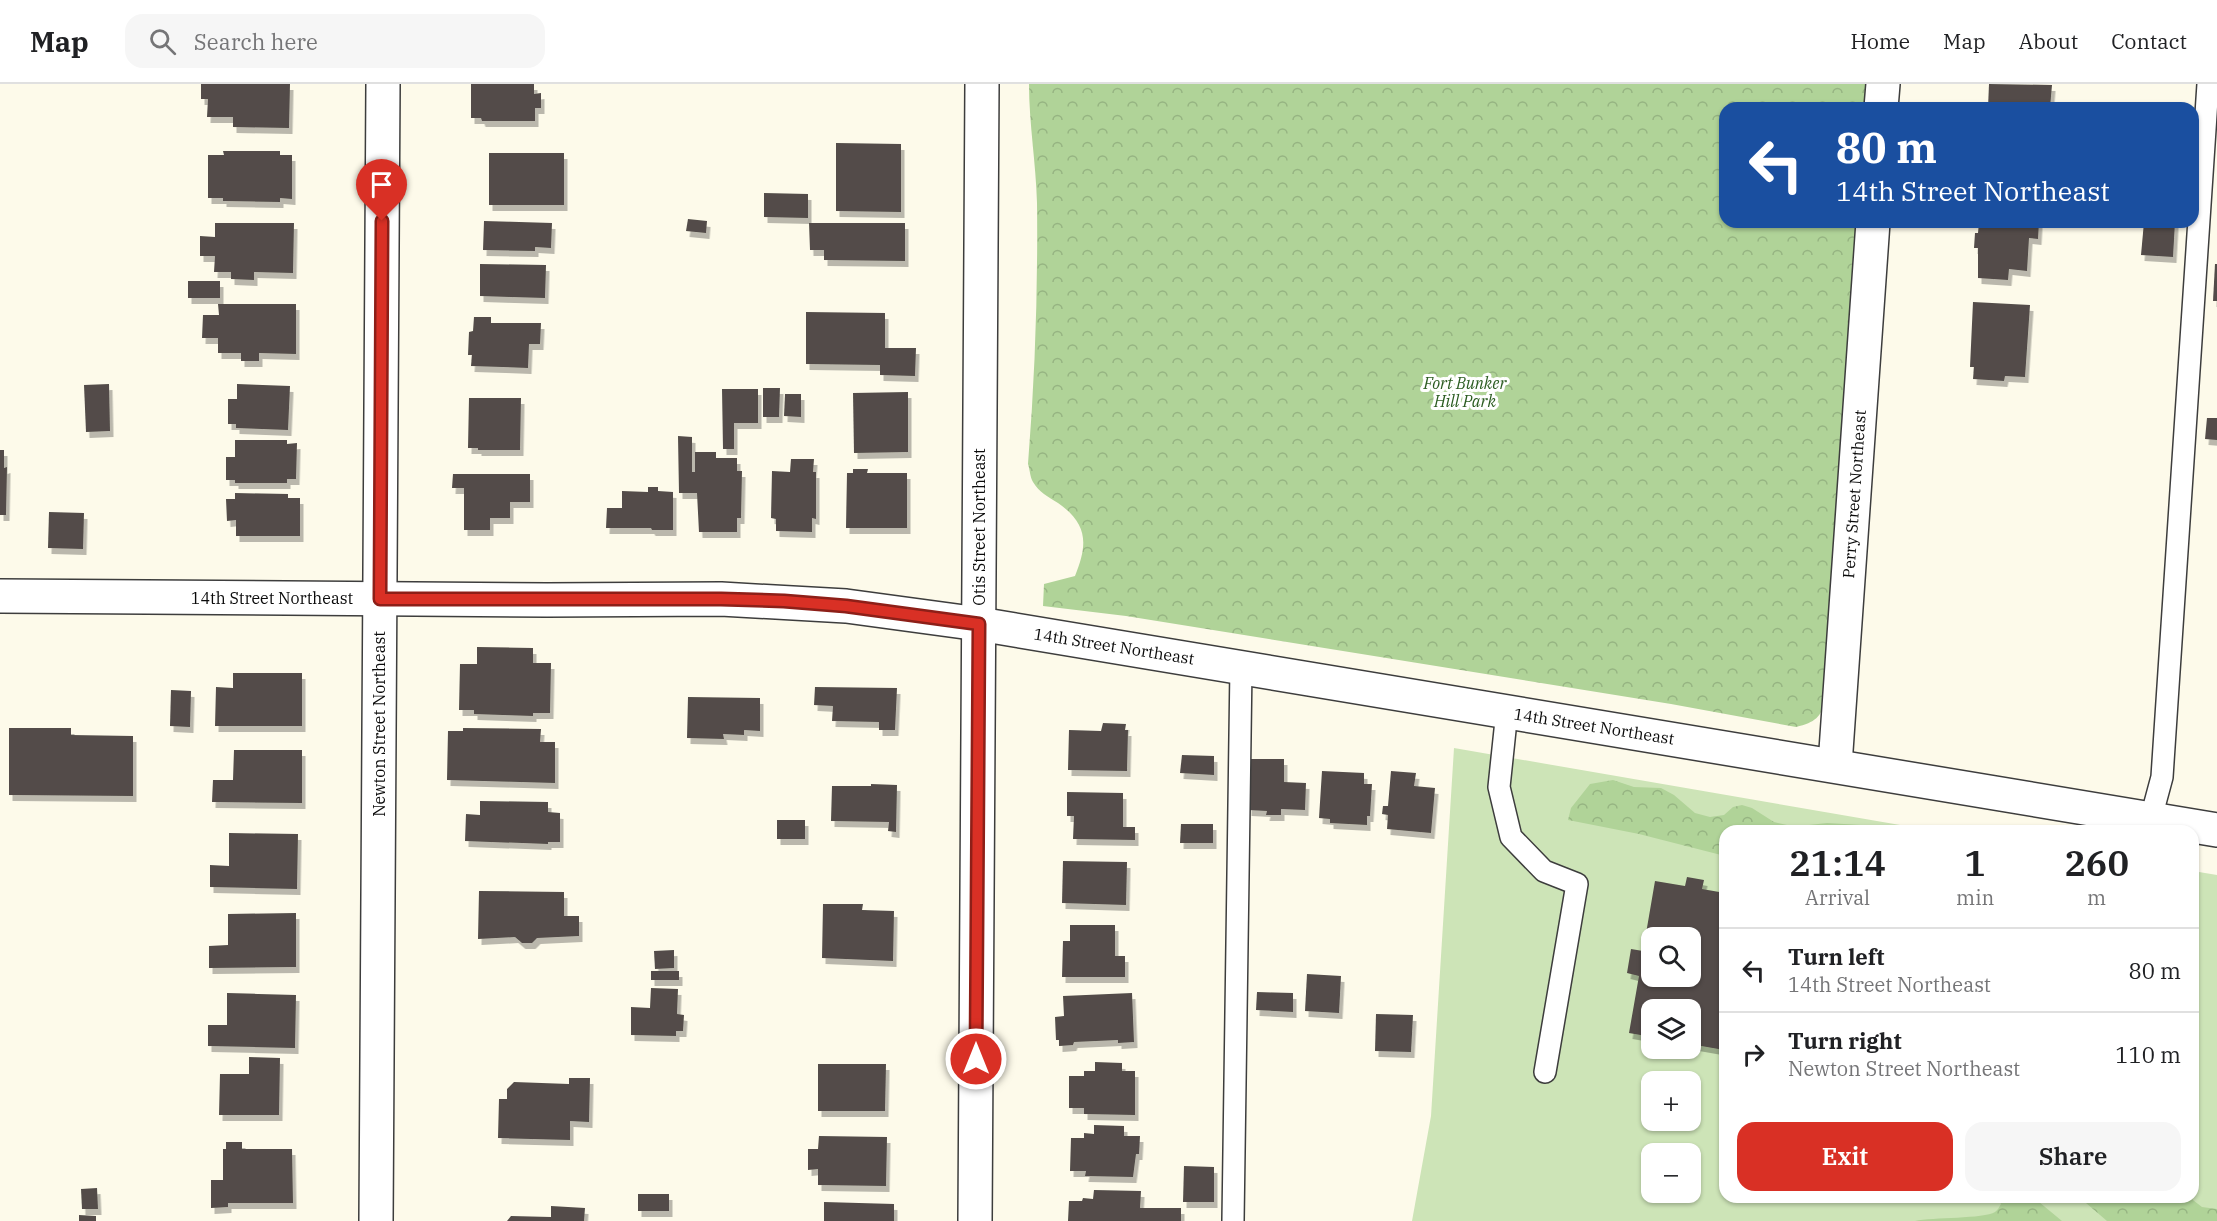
<!DOCTYPE html>
<html lang="en">
<head>
<meta charset="utf-8">
<style>
	:root { --surface:#fff; --page:#f6f6f6; --text:#202124; --muted:#757577; --line:#e0e0e0; --accent:#d93025 }
	body { margin:0; font-family:"IBM Plex Serif",serif; background:var(--page); color:var(--text); height:100vh; display:flex; flex-direction:column; font-size:22px; white-space:nowrap }
	* { box-sizing:border-box; margin:0 }
	p { font-size:20px; color:var(--muted) }
	.icon { flex:none; width:33px; height:33px; fill:none; stroke:currentColor; stroke-width:2; stroke-linecap:round; stroke-linejoin:round }
	.map { position:relative; flex:1; overflow:hidden }
	.sheet { position:absolute; left:1719px; top:741px; width:480px; height:378px; display:flex; flex-direction:column; background:var(--surface); border-radius:18px; box-shadow:0 2px 4px #0004 }
	.sheet>* { flex:none }
	.banner { position:absolute; left:1719px; top:18px; width:480px; height:126px; border-radius:18px; box-shadow:0 2px 4px #0004; background:#1a4fa0; color:#fff; overflow:hidden }
	.buttons { position:absolute; left:1641px; top:843px; display:grid; gap:12px }
	.buttons a { display:grid; place-items:center; width:60px; height:60px; border-radius:12px; background:var(--surface); box-shadow:0 2px 4px #0004; font-size:30px }
	.pin { position:absolute; display:grid; place-items:center; width:51px; height:51px; color:#fff; margin:-62px -26px; border-radius:50% 50% 50% 0; rotate:-45deg; box-shadow:0 0 6px #0007 }
	.pin .icon { rotate:45deg }
	.me { position:absolute; width:66px; margin:-33px; rotate:0deg; stroke-linejoin:round; filter:drop-shadow(0 0 4px #0008) }
	.turn { display:flex; align-items:center; gap:21px; height:126px; padding:0 18px; font-size:27px }
	.turn .icon { width:78px; height:78px; stroke-width:2.5 }
	.turn b { display:block; font-size:42px; line-height:51px }
	.eta { display:flex; justify-content:space-evenly; align-items:center; height:102px; text-align:center }
	.eta b { font-size:36px; font-weight:600; line-height:42px }
	.action { display:flex; gap:12px; margin-top:auto; padding:12px 18px }
	.action a { flex:1; height:69px; border-radius:18px; background:var(--accent); color:#fff; font-size:24px; font-weight:600; line-height:69px; text-align:center }
	.action a+a { background:var(--page); color:var(--text) }
	ul { padding:0; list-style:none }
	li { display:flex; align-items:center; gap:18px; height:84px; padding:0 18px; border-top:2px solid var(--line) }
	li div { flex:1 }
	li b { display:block; font-size:22px }
	li em { font-style:normal }
	header { display:flex; align-items:center; gap:36px; box-sizing:border-box; height:84px; padding:0 30px; background:var(--surface); border-bottom:2px solid var(--line) }
	header strong { font-size:28px }
	nav { display:flex; gap:33px; margin-inline-start:auto; font-size:21px }
	.search { width:420px; height:54px; background:var(--page); display:flex; align-items:center; gap:15px; box-sizing:border-box; padding:0 21px; border-radius:18px; color:var(--muted); font-size:22px }
	.map>svg:first-child { display:block }
</style>
</head>
<body>
<header>
<strong>Map</strong>
<div class="search"><svg class="icon" aria-label="search" viewBox="0 0 24 24"><circle cx="10" cy="10" r="6"/><path d="M15 15l6 6"/></svg>Search here</div>
<nav><a>Home</a><a>Map</a><a>About</a><a>Contact</a></nav>
</header>
<div class="map">
<svg width="2217" height="1137" viewBox="0 0 2217 1137">
	<defs>
		<pattern id="forest-crowns" width="20" height="18" patternUnits="userSpaceOnUse" patternTransform="scale(1.5)"><rect width="20" height="18" fill="#b0d398"/><path d="M2 6a3 3 0 1 1 6 0M12 15a3 3 0 1 1 6 0" fill="none" stroke="#96b482"/></pattern>
		<filter id="shadow"><feDropShadow dx="3.5" dy="6" stdDeviation="0" flood-color="#0004"/></filter>
	</defs>
	<rect width="100%" height="100%" fill="#fdfaea"/>
	<path fill="#cde4b7" fill-rule="evenodd" d="M1454,664L1935,747H1725V1113H2193V787L2217,791V1137H1412L1431,1032ZM1652,854H1690V892H1652ZM1652,926H1690V964H1652ZM1652,998H1690V1036H1652ZM1652,1070H1690V1108H1652Z"/>
	<g fill="url(#forest-crowns)">
		<path d="M1029,0H1869L1867,24H1725V138H1859L1827,614C1820,634 1816,638 1796,643L1671,620L1126,532L1043,522L1044,500L1075,492C1088,460 1088,440 1058,419C1048,413 1039,408 1033,398C1030,393 1030,386 1028,380C1035,293 1038,206 1037,119C1036,79 1029,40 1029,0Z"/>
		<polygon points="1613,696 1634,703 1661,704 1674,711 1695,729 1710,733 1724,731 1733,723 1742,721 1752,724 1774,738 1787,741 1809,741 1827,739 1861,741 1865,747 1725,747 1725,772 1639,750 1568,736 1571,724 1590,700"/>
		<path d="M1997,1113H2033L2062,1137H1915C1932,1133 1984,1135 1995,1128C1998,1126 1999,1123 2001,1120Z"/>
		<polygon points="2079,1113 2189,1113 2202,1123 2217,1125 2217,1137 2107,1137"/>
	</g>
	<g fill="#524c48" fill-rule="evenodd" filter="url(#shadow)">
		<polygon points="201,0 290,0 289,44 233,43 233,33 207,33 208,15 201,15"/>
		<polygon points="471,0 534,0 534,10 541,9 541,24 535,24 535,37 482,37 481,34 471,34"/>
		<polygon points="1989,0 2052,1 2050,24 1988,24"/>
		<polygon points="836,59 901,60 901,128 836,127"/>
		<polygon points="223,67 280,67 280,71 292,71 292,115 280,114 280,118 223,117 223,114 208,114 208,71 224,71"/>
		<rect x="489" y="69" width="75" height="52"/>
		<polygon points="764,109 808,110 808,134 764,133"/>
		<polygon points="688,135 707,137 706,149 686,147"/>
		<polygon points="484,137 552,139 551,164 535,163 535,167 483,166"/>
		<polygon points="1979,138 2039,138 2038,155 2029,154 2027,187 2009,185 2008,196 1978,194 1978,164 1974,164 1975,149 1978,149"/>
		<polygon points="2144,138 2175,138 2173,173 2141,171"/>
		<polygon points="215,139 294,139 293,189 254,188 254,196 231,195 231,188 214,188 215,172 200,172 200,152 215,153"/>
		<polygon points="809,139 905,139 905,177 824,176 824,166 810,166"/>
		<polygon points="480,180 546,181 545,214 480,212"/>
		<polygon points="2215,180 2217,180 2217,217 2213,217"/>
		<rect x="188" y="197" width="32" height="17"/>
		<polygon points="1973,218 2030,221 2025,293 2005,292 2004,297 1973,295 1974,283 1970,283"/>
		<polygon points="218,220 296,220 296,270 259,269 259,277 241,277 241,269 218,269 218,254 202,254 203,231 219,231"/>
		<polygon points="806,228 885,229 885,264 916,264 915,292 880,291 880,281 806,280"/>
		<polygon points="474,233 491,233 491,239 541,239 540,260 529,260 528,284 471,282 472,271 468,271 469,248 473,247"/>
		<polygon points="109,300 110,347 86,348 84,301"/>
		<polygon points="237,300 290,302 288,346 236,344 236,340 228,340 228,315 237,315"/>
		<polygon points="763,304 780,304 779,333 763,333"/>
		<polygon points="722,305 758,305 758,339 734,339 734,365 723,365"/>
		<polygon points="908,308 908,368 854,369 853,309"/>
		<polygon points="785,310 801,310 801,333 784,332"/>
		<polygon points="469,314 521,314 520,366 478,366 478,364 468,364"/>
		<polygon points="2207,334 2217,334 2217,356 2205,355"/>
		<polygon points="678,352 692,353 692,388 695,388 695,368 716,368 716,374 737,374 737,387 742,387 741,434 737,434 737,448 699,448 697,409 679,409"/>
		<polygon points="235,356 287,356 287,360 297,359 296,395 287,395 287,399 235,399 235,396 226,396 226,373 235,373"/>
		<polygon points="0,366 4,366 4,384 7,383 6,431 0,431"/>
		<polygon points="791,375 814,375 813,388 816,388 816,435 812,434 812,448 776,447 776,435 771,434 772,387 790,388"/>
		<polygon points="853,385 868,385 867,389 907,389 907,444 846,444 847,389 853,389"/>
		<polygon points="453,390 530,390 530,418 510,418 510,434 490,434 490,446 464,446 464,404 452,404"/>
		<polygon points="648,403 658,403 658,407 673,408 673,446 652,446 651,444 606,444 607,424 622,424 622,407 648,408"/>
		<polygon points="235,409 288,410 288,414 300,414 300,452 236,452 236,436 227,437 226,415 235,415"/>
		<polygon points="49,428 84,429 83,465 48,464"/>
		<polygon points="477,563 533,564 533,579 551,579 550,629 533,629 533,632 474,630 474,626 459,626 460,580 477,580"/>
		<polygon points="233,589 302,589 302,642 215,642 216,603 233,604"/>
		<polygon points="815,603 897,604 895,646 879,646 879,638 832,637 833,622 814,621"/>
		<polygon points="171,606 191,607 190,643 170,642"/>
		<polygon points="688,613 760,614 760,647 744,646 744,651 723,650 724,655 687,654"/>
		<polygon points="1103,639 1126,640 1125,646 1128,646 1127,687 1068,686 1069,646 1101,647"/>
		<polygon points="9,644 71,644 71,651 133,652 133,712 9,711"/>
		<polygon points="463,644 541,645 540,658 555,658 555,699 447,696 448,647 463,647"/>
		<polygon points="234,666 302,666 302,719 212,718 213,696 233,696"/>
		<polygon points="1182,671 1214,672 1214,691 1180,689"/>
		<polygon points="1248,675 1284,675 1284,698 1306,699 1305,726 1281,725 1281,731 1266,731 1267,727 1248,726"/>
		<polygon points="1322,687 1364,689 1364,700 1372,700 1370,732 1367,732 1367,741 1330,739 1330,735 1319,734"/>
		<polygon points="1391,687 1416,689 1414,702 1435,704 1431,749 1387,745 1388,731 1382,730 1383,722 1388,722"/>
		<polygon points="871,700 897,701 896,748 888,747 889,738 831,737 832,702 871,702"/>
		<polygon points="1067,708 1123,709 1123,743 1135,743 1135,756 1073,755 1074,732 1067,732"/>
		<polygon points="480,717 548,718 548,728 560,729 560,758 548,758 548,760 465,757 466,730 480,731"/>
		<rect x="777" y="736" width="28" height="19"/>
		<polygon points="1181,740 1213,740 1213,759 1180,759"/>
		<polygon points="229,749 298,750 297,805 210,803 210,781 229,782"/>
		<polygon points="1063,777 1127,778 1126,821 1062,819"/>
		<path d="M1687,793L1704,796L1702,805L1725,809L1724,966L1690,960V926H1652V953L1629,949L1639,892L1627,889L1631,865L1643,867L1655,797L1685,802ZM1652,854H1690V892H1652Z"/>
		<polygon points="479,807 564,808 564,832 579,832 579,852 537,854 532,859 522,859 515,853 478,855"/>
		<polygon points="823,820 863,820 862,826 894,827 893,877 822,874"/>
		<polygon points="296,829 296,883 209,884 209,862 228,861 228,830"/>
		<polygon points="1070,841 1115,841 1115,872 1125,872 1125,893 1062,893 1063,857 1070,857"/>
		<polygon points="674,866 674,884 655,885 654,867"/>
		<rect x="651" y="887" width="28" height="9"/>
		<polygon points="1307,890 1341,892 1339,929 1305,927"/>
		<polygon points="651,904 678,905 677,930 684,931 683,947 676,947 676,952 631,951 631,923 650,924"/>
		<polygon points="1257,908 1293,909 1293,928 1256,926"/>
		<polygon points="227,909 296,911 295,964 208,962 208,941 227,941"/>
		<polygon points="1132,909 1134,958 1118,959 1118,956 1074,958 1073,961 1059,962 1059,956 1056,956 1055,933 1064,932 1063,912"/>
		<polygon points="1376,930 1413,931 1411,968 1375,967"/>
		<polygon points="249,973 280,974 279,1031 219,1031 220,990 249,990"/>
		<polygon points="1095,978 1122,979 1122,987 1135,987 1135,1031 1084,1030 1084,1024 1069,1024 1069,992 1084,992 1084,987 1095,987"/>
		<polygon points="818,980 886,980 885,1027 818,1027"/>
		<polygon points="569,994 590,994 589,1038 570,1037 570,1056 498,1054 499,1015 507,1015 507,1005 514,998 569,1000"/>
		<polygon points="1094,1041 1124,1042 1124,1052 1140,1052 1139,1070 1136,1070 1133,1093 1085,1092 1086,1087 1070,1087 1071,1054 1084,1054 1084,1049 1094,1050"/>
		<polygon points="819,1052 887,1053 886,1102 818,1101 818,1085 808,1086 808,1065 818,1065"/>
		<polygon points="226,1058 242,1058 242,1065 292,1065 293,1119 228,1119 228,1123 211,1124 211,1096 223,1096 223,1065 226,1065"/>
		<polygon points="1184,1082 1214,1083 1214,1118 1183,1118"/>
		<polygon points="97,1104 98,1125 82,1125 81,1105"/>
		<polygon points="1094,1106 1141,1107 1140,1124 1181,1124 1181,1137 1068,1137 1069,1117 1082,1117 1083,1114 1093,1115"/>
		<rect x="638" y="1110" width="31" height="17"/>
		<polygon points="824,1118 894,1120 894,1137 824,1137"/>
		<polygon points="551,1122 585,1124 584,1137 507,1137 511,1132 551,1133"/>
		<polygon points="79,1131 96,1132 96,1137 79,1137"/>
	</g>
	<g fill="none" stroke-linecap="round" stroke-linejoin="round">
		<g stroke="#3d3d3d" stroke-width="24">
			<g id="service">
				<polyline points="1507,627 1499,703 1511,753 1544,787 1577,800 1545,988"/>
				<polyline points="2151,734 2162,693 2208,0"/>
				<polyline points="1233,1137 1241,583"/>
			</g>
		</g>
		<g stroke="#3d3d3d" stroke-width="36">
			<g id="minor">
				<polyline points="1881,24 1883,0"/>
				<polyline points="0,512 547,516 721,515 846,522 979,540 2217,746"/>
				<polyline points="1835,681 1873,138"/>
				<polyline points="376,1137 383,0"/>
				<polyline points="975,1137 982,0"/>
			</g>
		</g>
		<use href="#service" stroke="#fff" stroke-width="21"/>
		<use href="#minor" stroke="#fff" stroke-width="33"/>
	</g>
	<g fill="none" stroke-linecap="round" stroke-linejoin="round">
		<g stroke="#8d1f18" stroke-width="15">
			<polyline id="route" points="382,137 380,515 721,515 784,517 846,522 979,540 976,975"/>
		</g>
		<use href="#route" stroke="#d93025" stroke-width="10"/>
	</g>
	<g text-anchor="middle" stroke-width="6" stroke-linejoin="round" paint-order="stroke">
		<g font-size="16" font-style="italic" fill="#2b5c21" stroke="#fff">
			<text x="1465" y="305">Fort Bunker<tspan x="1465" dy="18">Hill Park</tspan></text>
		</g>
		<g font-size="16" fill="#0a0a0a" stroke="#fff">
			<text transform="translate(1854 410) rotate(-86)" y="6">Perry Street Northeast</text>
			<text transform="translate(979 443) rotate(-90)" y="6">Otis Street Northeast</text>
			<text x="272" y="520">14th Street Northeast</text>
			<text transform="translate(1114 562) rotate(9)" y="6">14th Street Northeast</text>
			<text transform="translate(379 640) rotate(-90)" y="6">Newton Street Northeast</text>
			<text transform="translate(1594 642) rotate(9)" y="6">14th Street Northeast</text>
		</g>
	</g>
</svg>
<div class="buttons">
<a><svg class="icon" aria-label="search" viewBox="0 0 24 24"><circle cx="10" cy="10" r="6"/><path d="M15 15l6 6"/></svg></a>
<a><svg class="icon" aria-label="layers" viewBox="0 0 24 24"><path d="M12 4l9 5-9 5-9-5zM3 14l9 5 9-5"/></svg></a>
<a>+</a>
<a>−</a>
</div>
<div class="pin" style="left:382px;top:137px;background:#d93025"><svg class="icon" aria-label="arrive" viewBox="0 0 24 24"><path d="M6 21V4h12l-3 4 3 4H6"/></svg></div>
<svg class="me" style="left:976px;top:975px" viewBox="-20 -20 40 40"><circle r="17" fill="#d93025" stroke="#fff" stroke-width="3"/><path d="M0-11L8 9 0 5-8 9z" fill="#fff"/></svg>
<div class="banner">
<div class="turn"><svg class="icon" aria-label="left" viewBox="0 0 24 24"><path d="M17 20v-9H6M10 6l-5 5 5 5"/></svg><div><b>80 m</b>14th Street Northeast</div></div>
</div>
<section class="sheet">
<div class="eta">
<div><b>21:14</b><p>Arrival</p></div>
<div><b>1</b><p>min</p></div>
<div><b>260</b><p>m</p></div>
</div>
<ul>
<li><svg class="icon" aria-label="left" viewBox="0 0 24 24"><path d="M17 20v-9H6M10 6l-5 5 5 5"/></svg><div><b>Turn left</b><p>14th Street Northeast</p></div><em>80 m</em></li>
<li><svg class="icon" aria-label="right" viewBox="0 0 24 24"><path d="M7 20v-9h11M14 6l5 5-5 5"/></svg><div><b>Turn right</b><p>Newton Street Northeast</p></div><em>110 m</em></li>
</ul>
<div class="action"><a>Exit</a><a>Share</a></div>
</section>
</div>
</body>
</html>
